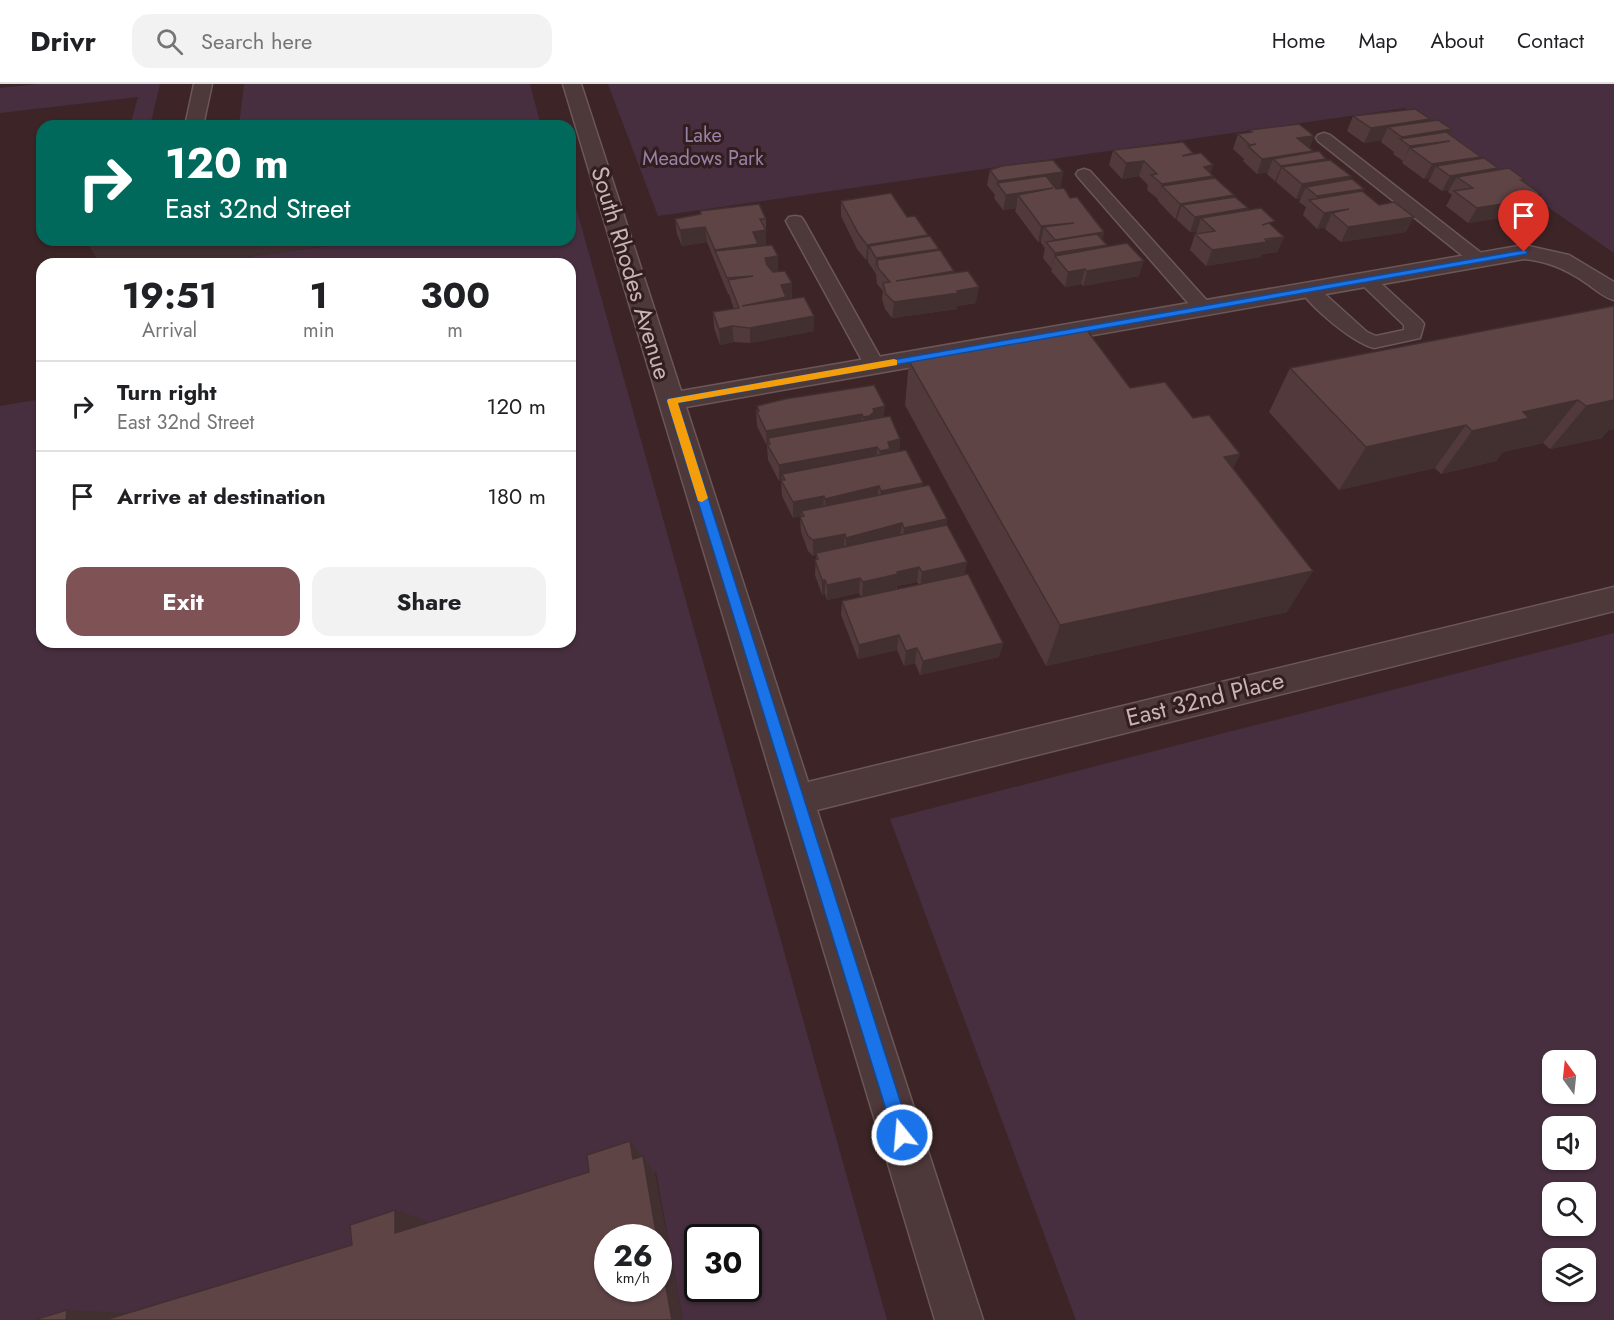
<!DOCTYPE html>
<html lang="en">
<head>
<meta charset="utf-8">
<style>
	:root { --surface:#fff; --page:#f2f2f2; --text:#202124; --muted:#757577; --line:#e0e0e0; --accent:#7f5256 }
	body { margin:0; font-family:Jost,sans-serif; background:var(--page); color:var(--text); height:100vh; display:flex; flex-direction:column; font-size:22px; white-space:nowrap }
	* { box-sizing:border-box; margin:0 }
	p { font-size:20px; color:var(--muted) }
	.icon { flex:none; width:33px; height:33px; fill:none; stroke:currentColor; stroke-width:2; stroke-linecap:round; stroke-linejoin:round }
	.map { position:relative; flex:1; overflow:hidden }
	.side { position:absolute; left:36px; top:174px; width:540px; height:390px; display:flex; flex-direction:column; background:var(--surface); border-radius:18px; box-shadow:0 2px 4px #0004 }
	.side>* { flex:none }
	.guide { position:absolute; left:36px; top:36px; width:540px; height:126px; border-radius:18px; box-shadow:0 2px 4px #0004; background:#00695c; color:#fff; overflow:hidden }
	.needle { width:39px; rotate:345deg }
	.fabs { position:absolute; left:1542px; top:966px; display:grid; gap:12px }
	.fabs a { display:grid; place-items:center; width:54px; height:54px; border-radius:12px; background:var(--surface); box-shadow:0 2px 4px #0004; font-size:30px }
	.speed { position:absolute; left:594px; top:1140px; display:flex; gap:12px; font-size:30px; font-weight:700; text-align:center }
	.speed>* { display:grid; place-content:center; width:78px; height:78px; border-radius:50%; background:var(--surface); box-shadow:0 2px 4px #0004; line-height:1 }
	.speed small { font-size:15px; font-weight:400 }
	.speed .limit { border:3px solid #111; border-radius:9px; background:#fff; color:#111 }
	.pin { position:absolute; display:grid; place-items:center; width:51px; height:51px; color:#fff; margin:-62px -26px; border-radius:50% 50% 50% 0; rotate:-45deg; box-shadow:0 0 6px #0007 }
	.pin .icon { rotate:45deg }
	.me { position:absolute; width:66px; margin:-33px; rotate:343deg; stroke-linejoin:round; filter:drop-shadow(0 0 4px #0008) }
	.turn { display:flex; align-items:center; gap:21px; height:126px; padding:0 30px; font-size:27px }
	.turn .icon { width:78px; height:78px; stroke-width:2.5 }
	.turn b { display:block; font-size:42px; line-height:51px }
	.eta { display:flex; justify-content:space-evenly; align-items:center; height:102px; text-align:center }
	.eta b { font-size:36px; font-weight:700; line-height:42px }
	.primary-button { display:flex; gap:12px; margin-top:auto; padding:12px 30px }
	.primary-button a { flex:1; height:69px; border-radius:18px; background:var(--accent); color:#fff; font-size:24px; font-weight:700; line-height:69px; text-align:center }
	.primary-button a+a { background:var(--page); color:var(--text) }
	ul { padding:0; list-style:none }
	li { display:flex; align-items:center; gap:18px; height:90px; padding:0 30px; border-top:2px solid var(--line) }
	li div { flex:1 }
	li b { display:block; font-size:22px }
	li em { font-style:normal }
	header { display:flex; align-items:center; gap:36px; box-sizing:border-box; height:84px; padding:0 30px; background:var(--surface); border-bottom:2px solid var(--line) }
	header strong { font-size:28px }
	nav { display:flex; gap:33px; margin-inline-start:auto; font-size:21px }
	.search { width:420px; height:54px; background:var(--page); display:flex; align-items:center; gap:15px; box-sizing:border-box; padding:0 21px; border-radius:18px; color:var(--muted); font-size:22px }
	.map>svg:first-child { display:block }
</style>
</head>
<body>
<header>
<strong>Drivr</strong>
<div class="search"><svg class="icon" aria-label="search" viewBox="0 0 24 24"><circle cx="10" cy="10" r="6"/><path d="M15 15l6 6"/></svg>Search here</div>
<nav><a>Home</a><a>Map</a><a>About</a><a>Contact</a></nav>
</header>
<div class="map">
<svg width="1614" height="1236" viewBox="0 0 1614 1236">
	<rect width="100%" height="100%" fill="#3d2527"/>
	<g fill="#472f3f" fill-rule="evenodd">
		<polygon points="38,0 160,0 150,42 130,42 138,13 0,29 0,4"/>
		<polygon points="244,0 530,0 540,38 508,42 239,42"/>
		<polygon points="608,0 1614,0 1614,169 1405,24 658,132"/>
		<path d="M570,102L887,1236H683L656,1088L387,1151L108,1236H0V322L42,315V558H570V180H232L246,178V173L364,157L365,161L384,159L385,156H570ZM698,1154H748V1204H698Z"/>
		<path d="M1614,549V1236H1076L890,735ZM1586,976V1010H1552V976ZM1586,1042V1076H1552V1042ZM1586,1108V1142H1552V1108ZM1552,1174H1586V1208H1552Z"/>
	</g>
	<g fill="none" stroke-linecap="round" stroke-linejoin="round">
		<g stroke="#6b5658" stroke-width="3">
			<g id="lane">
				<polygon points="1324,49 1330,51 1485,172 1488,176 1485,180 1473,180 1318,57 1316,54 1318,51"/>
				<polygon points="1084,85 1090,87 1210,220 1213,224 1210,228 1196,228 1078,93 1076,90 1078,87"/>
				<polygon points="795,132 801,133 804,137 885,282 882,286 875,288 868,286 865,282 786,137 789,133"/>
				<path d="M1366,190L1373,192L1421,236L1424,240L1420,254L1374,264C1353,259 1312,224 1300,206L1302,202H1316L1367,248L1376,252L1404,246V241L1357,196L1359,192Z"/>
			</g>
		</g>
		<g stroke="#6b5658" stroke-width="3">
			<g id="street">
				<polygon points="194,0 212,0 203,42 185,42"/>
				<path d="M563,0H581L681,307L1524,161L1569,171L1614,198V216C1603,213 1595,205 1586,199C1566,185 1547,177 1524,175L686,323L808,698L1614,503V527L817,726L983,1236H935Z"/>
			</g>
		</g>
		<use href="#lane" fill="#4d383a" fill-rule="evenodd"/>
		<use href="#street" fill="#4d383a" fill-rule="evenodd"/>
	</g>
	<g fill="#523a3c" fill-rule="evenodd">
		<polygon points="1353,32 1429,37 1452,45 1449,50 1480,75 1497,86 1525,96 1524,98 1532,125 1520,127 1518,131 1468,139 1446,122 1452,111 1448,108 1449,106 1442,107 1428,97 1430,95 1424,95 1402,79 1403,77 1393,70 1394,68 1381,58 1382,56 1364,59 1347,47"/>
		<polygon points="1250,46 1314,52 1309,64 1312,69 1326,75 1325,77 1349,96 1406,148 1341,158 1325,145 1326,143 1317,145 1303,131 1306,123 1299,118 1301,114 1296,115 1276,98 1277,96 1275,97 1267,90 1268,88 1257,90 1243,77 1244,75 1233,65 1238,50 1250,49"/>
		<polygon points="1113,66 1193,69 1193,70 1213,92 1212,95 1234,111 1233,113 1248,124 1247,127 1272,142 1284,153 1277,168 1262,170 1261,173 1206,182 1190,166 1195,150 1197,150 1196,149 1197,147 1190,148 1177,136 1177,135 1175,135 1158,117 1158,115 1147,106 1148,101 1139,92 1122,95 1109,81"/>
		<polygon points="990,86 1063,88 1060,104 1056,104 1070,114 1104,148 1102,156 1106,163 1139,192 1083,202 1081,200 1065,203 1051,187 1052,185 1043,174 1045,164 1041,159 1041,157 1038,158 1015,127 1016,124 1003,126 994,114 995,111 987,101"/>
		<polygon points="841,117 907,133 928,151 928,153 939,166 954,189 976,219 957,222 957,225 892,234 885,225 882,215 883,207 877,200 876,190 868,178 868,176 866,176 857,165 841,132"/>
		<polygon points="700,127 766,135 766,161 778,187 773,188 792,199 792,215 814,247 750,259 734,258 720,261 714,244 713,228 734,225 729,210 728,210 707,158 682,162 677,150 675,135 700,130"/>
		<polygon points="1614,222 1614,345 1608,346 1602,354 1550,365 1543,359 1503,368 1496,377 1441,390 1435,384 1339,406 1269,328 1290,284"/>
		<polygon points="909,277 1130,304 1193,334 1240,370 1233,384 1287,528 1046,582 905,321"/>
		<path d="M757,322L884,333L900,355L899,367L922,402L947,435L946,441L967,478L964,491L1003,559L999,573L920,591L915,579L904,582L897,566L858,575L841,531L842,517L861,513L859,509L827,516L825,510L822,511L815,491L816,471L813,472L808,467L801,448L800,433L801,432L793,434L782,412L781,397H779L768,376L767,362L757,342L756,326L758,327ZM917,498L919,501L897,505V502Z"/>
	</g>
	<g fill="#423031">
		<polygon points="1430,35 1422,50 1452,45 1446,57 1410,64 1403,77 1410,62 1401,55 1401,53 1388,43 1382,56 1364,59 1371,44"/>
		<polygon points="1314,52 1308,67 1297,54"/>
		<polygon points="1313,67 1308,78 1326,75 1320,90 1282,83 1277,96 1275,97 1281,82 1273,75 1268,88 1257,90 1262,75"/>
		<polygon points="1481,73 1473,88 1436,82 1430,95 1424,95 1432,80"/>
		<polygon points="1144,77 1139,92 1122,95 1126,79"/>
		<polygon points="1213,81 1210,93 1213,92 1208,107 1162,102 1158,115 1162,100 1204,83"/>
		<polygon points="1498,84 1489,99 1457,93 1449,106 1442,107 1450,92"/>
		<polygon points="1063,88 1060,104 1018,111 1016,124 1003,126 1006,111 997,100 998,97"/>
		<polygon points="1351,92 1344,107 1306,103 1301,114 1296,115 1302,100"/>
		<polygon points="1364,105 1357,120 1314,120 1317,112"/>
		<polygon points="1541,110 1532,125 1520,127 1518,131 1468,139 1477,124"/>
		<polygon points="1234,111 1228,126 1182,121 1177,135 1175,135 1180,120"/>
		<polygon points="1248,124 1242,139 1201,134 1197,147 1190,148 1195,133"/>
		<polygon points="1349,125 1332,129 1326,143 1317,145 1324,129"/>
		<polygon points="1414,133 1406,148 1341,158 1348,143"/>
		<polygon points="1074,139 1104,148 1100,162 1107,161 1102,177 1055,172 1051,185 1055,169 1052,166 1055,156 1044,143 1041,157 1038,158 1041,142"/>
		<polygon points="705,143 707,158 682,162 680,146"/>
		<polygon points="766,146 766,162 715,168 715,166 753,148"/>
		<polygon points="928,151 926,166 939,165 937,180 877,176 875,190 876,174 869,162 868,176 866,176 867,161"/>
		<polygon points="1284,153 1277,168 1262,170 1261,173 1206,182 1212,166"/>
		<polygon points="114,156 384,156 385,159 364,161 363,157 246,173 247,178 232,180 224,180 222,177 198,180 100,180 86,157"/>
		<polygon points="778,172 778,187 766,190 765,174"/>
		<polygon points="1144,177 1139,192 1083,202 1087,187"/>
		<polygon points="1085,185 1081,200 1065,203 1068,188"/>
		<polygon points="954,187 952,203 896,197"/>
		<polygon points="792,199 792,215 742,222 781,201"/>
		<polygon points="979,203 976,219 957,222 957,225 892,234 894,218"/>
		<polygon points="814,232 814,247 750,259 750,244"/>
		<polygon points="732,242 734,258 720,261 719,245"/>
		<polygon points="1578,316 1543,359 1503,368 1496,377 1441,390 1472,347 1523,328"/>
		<polygon points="1614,316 1614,345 1608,346 1602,354 1550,365 1586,322"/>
		<polygon points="885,322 883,338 862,348 863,333 873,325"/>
		<polygon points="862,330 861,346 770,360 768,354 768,361 767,360 767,363 766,347"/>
		<polygon points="1466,341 1435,384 1339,406 1366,363"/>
		<polygon points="900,355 899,371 879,383 880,367 888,358"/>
		<polygon points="877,363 876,379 782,390 782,396 779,397 779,381"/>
		<polygon points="1240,370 1219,414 1224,373"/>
		<polygon points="923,399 921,414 880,422 881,407"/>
		<polygon points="879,402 877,417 825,431 825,415"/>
		<polygon points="824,412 823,427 801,427 801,432 793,434 793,418"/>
		<polygon points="947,435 944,451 902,460 904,444"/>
		<polygon points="902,439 900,455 846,469 846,454"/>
		<polygon points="845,450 844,465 816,469 816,471 813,472 813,456"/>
		<polygon points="967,478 964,493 920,503 922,488"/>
		<polygon points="919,483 917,498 897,502 896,505 862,513 863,498 897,488"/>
		<polygon points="1313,487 1287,528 1046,582 1060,541"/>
		<polygon points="860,494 859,509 827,516 827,501"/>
		<polygon points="822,496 825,496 825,510 822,511"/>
		<polygon points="899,551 897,566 858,575 859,561"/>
		<polygon points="1003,559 999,573 920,591 923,577"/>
		<polygon points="917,564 915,579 904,582 906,567"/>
		<polygon points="630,1057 655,1088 683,1236 672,1236 658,1159 658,1154 657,1154 633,1075"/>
		<polygon points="395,1126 427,1137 428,1159 395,1149"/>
		<polygon points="67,1226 129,1229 128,1236 66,1236"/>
	</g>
	<g fill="#5f4446" stroke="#423031" stroke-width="1.5">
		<polygon points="1415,25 1430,35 1371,44 1353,32"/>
		<polygon points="1438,36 1452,45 1402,53 1388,43"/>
		<polygon points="1299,40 1314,52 1297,54 1313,67 1262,75 1248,62 1256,60 1250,61 1238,50 1252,48 1250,46"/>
		<polygon points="1446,48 1481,73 1432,80 1410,64 1450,57 1410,62 1400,55"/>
		<polygon points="1183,58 1193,69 1182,72 1201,69 1213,81 1204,83 1213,92 1162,100 1151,91 1157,90 1144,77 1126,79 1113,66"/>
		<polygon points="1319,67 1326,75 1281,82 1273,75"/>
		<polygon points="1484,74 1498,84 1450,92 1436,82"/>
		<polygon points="1053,76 1063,88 998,97 990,86 1002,82"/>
		<polygon points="1330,76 1351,92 1302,100 1282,83"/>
		<polygon points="1509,84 1525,96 1521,96 1541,110 1524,113 1528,116 1477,124 1454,107 1473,104 1457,93"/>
		<polygon points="1046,92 1056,105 1064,104 1070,114 1077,113 1104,148 1055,156 1044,143 1074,139 1041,142 1018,111 1053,104 1006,111 997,99"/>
		<polygon points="1215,94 1234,111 1180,120 1162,102"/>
		<polygon points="1352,95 1364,105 1317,112 1306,103"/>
		<polygon points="1362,107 1379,121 1394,118 1414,133 1348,143 1332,129 1349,125 1324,129 1309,116"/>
		<polygon points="891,109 907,133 915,132 928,151 867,161 858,149 841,117"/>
		<polygon points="1235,113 1248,124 1195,133 1182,121"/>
		<polygon points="759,120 766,135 760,135 766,146 753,148 758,160 715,166 705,143 680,146 675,135 701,130 700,127"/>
		<polygon points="1261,124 1275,137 1262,141 1269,139 1284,153 1265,155 1267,158 1212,166 1195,150 1215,147 1201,134"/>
		<polygon points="1097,150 1107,161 1055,169 1046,158"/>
		<polygon points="930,152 939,165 876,174 869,162"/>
		<polygon points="86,156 114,156 114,158 89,162 90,157 86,157"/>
		<polygon points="1127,159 1144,177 1087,187 1085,185 1068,188 1055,172"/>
		<polygon points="772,161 778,172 765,174 767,181 773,188 785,187 792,199 781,201 786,213 742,222 804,213 814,232 750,244 732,242 719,245 713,228 739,224 728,196 753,192 727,194 715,167"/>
		<polygon points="940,166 954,187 896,197 968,187 979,203 957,207 959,209 894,218 886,210 883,199 890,198 878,184 877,176"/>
		<polygon points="1614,222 1614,316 1586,322 1578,316 1523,328 1529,334 1472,347 1466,341 1366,363 1290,284"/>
		<polygon points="1086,245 1130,304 1165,298 1193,334 1209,331 1240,370 1224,373 1313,487 1060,541 909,277"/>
		<polygon points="874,301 885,322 873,325 874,328 869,332 863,333 862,330 766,347 756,326 759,327 757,322 785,315"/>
		<polygon points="890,332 900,355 888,358 890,365 880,367 877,363 779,381 767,360 770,360 768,354"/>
		<polygon points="906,366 923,399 881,407 879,402 825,415 824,412 793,418 781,396 785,396 782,390"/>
		<polygon points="929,401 947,435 904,444 902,439 846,454 845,450 813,456 808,452 800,433 804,432 801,427"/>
		<polygon points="947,441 967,478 922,488 919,483 897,488 898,490 863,498 860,494 827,501 825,496 822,496 815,476 818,475 816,469"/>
		<polygon points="968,490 1003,559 923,577 917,564 906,567 899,551 859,561 842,517"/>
		<polygon points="630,1057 633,1075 643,1072 657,1154 608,1154 608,1204 658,1204 658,1159 672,1236 105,1236 352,1161 350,1141 395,1126 395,1149 589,1088 587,1071"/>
		<polygon points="67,1226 66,1236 34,1236"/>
	</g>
	<polygon fill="#1a73e8" stroke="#114b97" stroke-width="1.5" points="1524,166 1527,167 1527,170 678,319 911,1051 909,1058 902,1060 896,1058 667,317 668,315"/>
	<polygon fill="#f59e0b" points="894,275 897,276 897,281 678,319 708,414 702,418 698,417 667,317 668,315"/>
	<g text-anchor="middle" stroke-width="6" stroke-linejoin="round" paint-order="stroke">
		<g font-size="20" fill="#9782a7" stroke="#321d1f">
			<text x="703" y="58">Lake<tspan x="703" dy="23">Meadows Park</tspan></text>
		</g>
		<g font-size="24" fill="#c8b4b5" stroke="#321d1f">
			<text transform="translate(631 189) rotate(73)" y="8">South Rhodes Avenue</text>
			<text transform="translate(1205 615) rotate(-14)" y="8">East 32nd Place</text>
		</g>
	</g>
</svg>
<div class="fabs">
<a><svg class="needle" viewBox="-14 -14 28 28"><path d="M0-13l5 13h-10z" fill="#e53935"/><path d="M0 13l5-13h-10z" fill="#757577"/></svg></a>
<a><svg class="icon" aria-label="sound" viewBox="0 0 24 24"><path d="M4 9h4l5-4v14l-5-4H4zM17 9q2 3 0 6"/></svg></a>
<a><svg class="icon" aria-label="search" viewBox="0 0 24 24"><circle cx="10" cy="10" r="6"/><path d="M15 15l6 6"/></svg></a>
<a><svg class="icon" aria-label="layers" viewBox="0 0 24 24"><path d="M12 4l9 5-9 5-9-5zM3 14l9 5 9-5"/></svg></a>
</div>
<div class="speed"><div>26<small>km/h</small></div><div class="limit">30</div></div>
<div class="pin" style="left:1524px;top:168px;background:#d93025"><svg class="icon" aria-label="arrive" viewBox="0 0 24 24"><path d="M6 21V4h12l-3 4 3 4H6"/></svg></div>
<svg class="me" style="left:902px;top:1051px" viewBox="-20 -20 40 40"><circle r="17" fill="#1a73e8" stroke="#fff" stroke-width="3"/><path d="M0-11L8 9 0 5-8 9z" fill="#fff"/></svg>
<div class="guide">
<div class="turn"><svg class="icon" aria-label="right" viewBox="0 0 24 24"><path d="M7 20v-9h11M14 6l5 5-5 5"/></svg><div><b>120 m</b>East 32nd Street</div></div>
</div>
<section class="side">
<div class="eta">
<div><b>19:51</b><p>Arrival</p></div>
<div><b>1</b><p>min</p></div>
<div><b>300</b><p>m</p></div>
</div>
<ul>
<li><svg class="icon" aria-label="right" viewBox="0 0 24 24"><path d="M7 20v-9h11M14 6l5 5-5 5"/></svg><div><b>Turn right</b><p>East 32nd Street</p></div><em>120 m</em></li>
<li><svg class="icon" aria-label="arrive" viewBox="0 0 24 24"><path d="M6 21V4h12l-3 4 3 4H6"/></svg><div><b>Arrive at destination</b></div><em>180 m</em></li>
</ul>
<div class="primary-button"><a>Exit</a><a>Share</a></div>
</section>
</div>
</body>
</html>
